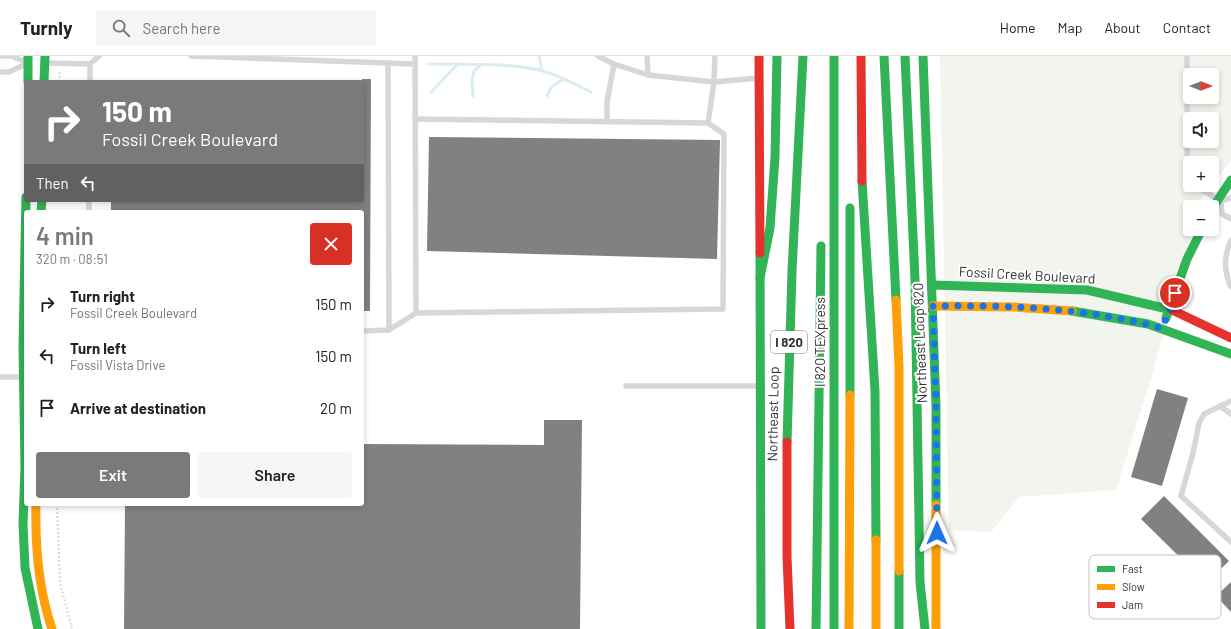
<!DOCTYPE html>
<html lang="en">
<head>
<meta charset="utf-8">
<style>
	:root { --surface:#fff; --page:#f6f6f6; --text:#222; --muted:#767676; --line:#e0e0e0; --accent:#7a7a7a }
	body { margin:0; font-family:Barlow,sans-serif; background:var(--page); color:var(--text); height:100vh; display:flex; flex-direction:column; font-size:15px; white-space:nowrap }
	* { box-sizing:border-box; margin:0 }
	p { font-size:13px; color:var(--muted) }
	.icon { flex:none; width:22px; height:22px; fill:none; stroke:currentColor; stroke-width:2; stroke-linecap:round; stroke-linejoin:round }
	.map { position:relative; flex:1; overflow:hidden }
	.details { position:absolute; left:24px; top:154px; width:340px; height:296px; display:flex; flex-direction:column; background:var(--surface); border-radius:4px; box-shadow:0 2px 6px #0003 }
	.details>* { flex:none }
	.banner { position:absolute; left:24px; top:24px; width:340px; height:122px; border-radius:4px; box-shadow:0 2px 6px #0003; background:#7a7a7a; color:#fff; overflow:hidden }
	.needle { width:26px; rotate:90deg }
	.tools { position:absolute; left:1183px; top:12px; display:grid; gap:8px }
	.tools a { display:grid; place-items:center; width:36px; height:36px; border-radius:4px; background:var(--surface); box-shadow:0 2px 6px #0003; font-size:20px }
	.pin { position:absolute; display:grid; place-items:center; width:34px; height:34px; color:#fff; margin:-17px; border:2px solid #fff; border-radius:50%; box-shadow:0 1px 4px #0007 }
	.me { position:absolute; width:44px; margin:-22px; rotate:0deg; stroke-linejoin:round; filter:drop-shadow(0 0 3px #0008) }
	.turn { display:flex; align-items:center; gap:14px; height:84px; padding:0 12px; font-size:18px }
	.turn .icon { width:52px; height:52px; stroke-width:2.5 }
	.turn b { display:block; font-size:28px; line-height:34px }
	.then { display:flex; align-items:center; height:38px; padding:0 12px; background:#0003; gap:8px; font-size:15px }
	.round { display:grid; place-items:center; flex:none; width:42px; height:42px; border-radius:4px; background:var(--page) }
	.summary { display:flex; align-items:center; justify-content:space-between; height:68px; padding:0 12px }
	h1 { font-size:24px; font-weight:600; line-height:30px; color:var(--accent) }
	.action { display:flex; gap:8px; margin-top:auto; padding:8px 12px }
	.action a { flex:1; height:46px; border-radius:4px; background:var(--accent); color:#fff; font-size:16px; font-weight:600; line-height:46px; text-align:center }
	.action a+a { background:var(--page); color:var(--text) }
	ul { padding:0; list-style:none }
	li { display:flex; align-items:center; gap:12px; height:52px; padding:0 12px }
	li div { flex:1 }
	li b { display:block; font-size:15px }
	li em { font-style:normal }
	header { display:flex; align-items:center; gap:24px; box-sizing:border-box; height:56px; padding:0 20px; background:var(--surface); border-bottom:1px solid var(--line) }
	header strong { font-size:19px }
	nav { display:flex; gap:22px; margin-inline-start:auto; font-size:14px }
	.search { width:280px; height:36px; background:var(--page); display:flex; align-items:center; gap:10px; box-sizing:border-box; padding:0 14px; border-radius:4px; color:var(--muted); font-size:15px }
	.map>svg:first-child { display:block }
</style>
</head>
<body>
<header>
<strong>Turnly</strong>
<div class="search"><svg class="icon" aria-label="search" viewBox="0 0 24 24"><circle cx="10" cy="10" r="6"/><path d="M15 15l6 6"/></svg>Search here</div>
<nav><a>Home</a><a>Map</a><a>About</a><a>Contact</a></nav>
</header>
<div class="map">
<svg width="1231" height="573" viewBox="0 0 1231 573">
	<rect width="100%" height="100%" fill="#fff"/>
	<path fill="#f1f5ed" fill-rule="evenodd" d="M940,0H1231V104L1199,146L1198,151H1190V173H1192L1152,320L1116,434L1019,441L991,476L949,474ZM1190,19H1212V41H1190ZM1190,63H1212V85H1190ZM1190,107H1212V129H1190Z"/>
	<g fill="none" stroke-linecap="round" stroke-linejoin="round">
		<g stroke="#ddebf3" stroke-width="3">
			<polyline points="539,0 542,15"/>
			<path d="M428,8C463,9 510,6 543,15C560,20 575,28 591,36"/>
			<polyline points="431,36 457,9"/>
			<polyline points="473,40 472,24 474,15 481,9"/>
			<path d="M547,40C551,30 556,26 566,23"/>
		</g>
	</g>
	<g fill="#818181">
		<polygon points="362,23 371,23 370,255 362,255 362,156 111,156 111,144 362,144"/>
		<polygon points="429,81 720,84 717,203 427,195"/>
		<polygon points="1157,333 1188,342 1162,430 1131,421"/>
		<polygon points="544,364 582,364 580,573 124,573 125,448 362,448 362,388 544,389"/>
		<polygon points="1164,440 1229,505 1206,527 1141,463"/>
		<polygon points="1231,526 1231,556 1216,540"/>
	</g>
	<g fill="none" stroke-linecap="round" stroke-linejoin="round">
		<g stroke="#d6d6d6" stroke-width="2" stroke-dasharray="2 2" stroke-linecap="butt">
			<polyline points="59,26 60,15"/>
			<polyline points="57,448 60,527 72,573"/>
		</g>
		<g stroke="#d7d7d7" stroke-width="5.5">
			<polyline points="0,0 11,0 26,6"/>
			<polyline points="191,0 415,8"/>
			<polyline points="598,0 614,8 648,19 714,26 758,22"/>
			<polyline points="647,0 648,19"/>
			<polyline points="1187,0 1187,115 1190,119"/>
			<polyline points="46,7 90,8 99,0"/>
			<polyline points="388,7 389,274"/>
			<polyline points="0,16 9,16 26,8"/>
			<polyline points="90,26 90,8"/>
			<polyline points="415,63 708,67 714,26 715,0"/>
			<polyline points="607,65 607,46 614,8"/>
			<polyline points="1198,129 1202,134 1221,145 1231,142"/>
			<polyline points="1221,145 1222,158 1231,163"/>
			<polyline points="89,156 89,144"/>
			<path d="M1231,184C1224,199 1224,216 1231,231"/>
			<polyline points="416,257 723,253 724,78 708,67"/>
			<polyline points="362,275 389,274 416,257 415,0"/>
			<polyline points="0,321 22,321"/>
			<polyline points="626,330 759,330"/>
			<polyline points="1231,345 1204,358 1199,367 1193,397 1181,440 1231,486"/>
			<polyline points="1220,350 1231,358"/>
		</g>
		<g stroke="#30b455" stroke-width="9">
			<polyline points="28,0 28,26"/>
			<polyline points="834,0 834,573"/>
			<polyline points="884,0 896,244"/>
			<polyline points="905,0 915,224 920,526 925,573"/>
			<polyline points="923,0 936,350 936,449"/>
			<polyline points="44,26 45,0"/>
			<polyline points="862,125 875,335 876,484"/>
			<polyline points="26,141 23,291 25,411 23,468 25,512 38,573"/>
			<polyline points="1212,153 1231,124"/>
			<polyline points="41,156 42,144"/>
			<polyline points="760,197 761,573"/>
			<polyline points="760,222 770,172 775,101 777,0"/>
			<polyline points="933,229 1087,234 1172,254"/>
			<polyline points="1072,255 1148,268 1231,298"/>
			<polyline points="1166,262 1187,203 1202,173"/>
			<polyline points="850,339 850,152"/>
			<polyline points="787,386 792,215 803,0"/>
			<polyline points="899,515 899,573"/>
			<polyline points="816,573 821,190"/>
		</g>
		<g stroke="#ff9f0a" stroke-width="9">
			<polyline points="896,244 899,311 899,515"/>
			<polyline points="933,250 1014,251 1072,255"/>
			<path d="M36,448C35,491 38,532 52,573"/>
			<polyline points="936,449 936,573"/>
			<polyline points="876,484 876,573"/>
			<polyline points="849,573 850,339"/>
		</g>
		<g stroke="#e5322d" stroke-width="9">
			<polyline points="759,0 760,197"/>
			<polyline points="861,0 862,125"/>
			<polyline points="1172,254 1231,282"/>
			<polyline points="787,386 787,501 790,573"/>
		</g>
	</g>
	<g fill="none" stroke-linecap="round" stroke-linejoin="round">
		<path stroke="#1a73e8" stroke-width="7" stroke-dasharray="0 12.6" d="M937,477L936,350L933,250C1010,249 1087,252 1162,272L1170,253L1175,237"/>
	</g>
	<g text-anchor="middle" stroke-width="4" stroke-linejoin="round" paint-order="stroke">
		<rect fill="#fff" stroke="#707070" stroke-width="1" x="771" y="275" width="36" height="22" rx="3"/>
		<g font-size="13" font-weight="bold" fill="#333">
			<text x="789" y="291">I 820</text>
		</g>
		<g font-size="14" fill="#333" stroke="#fff">
			<text transform="translate(1027 219) rotate(3)" y="5">Fossil Creek Boulevard</text>
			<text transform="translate(820 286) rotate(-90)" y="5">I 820 TEXpress</text>
			<text transform="translate(920 287) rotate(-92)" y="5">Northeast Loop 820</text>
			<text transform="translate(773 358) rotate(-89)" y="5">Northeast Loop</text>
		</g>
	</g>
	<rect x="1089" y="499" width="132" height="64" rx="6" fill="#fff" stroke="#c2c2c2" stroke-width="1"/>
	<rect x="1097" y="510" width="18" height="6" fill="#30b455"/>
	<rect x="1097" y="528" width="18" height="6" fill="#ff9f0a"/>
	<rect x="1097" y="546" width="18" height="6" fill="#e5322d"/>
	<g font-size="11" fill="#333">
		<text x="1122" y="517">Fast</text>
		<text x="1122" y="535">Slow</text>
		<text x="1122" y="553">Jam</text>
	</g>
</svg>
<div class="tools">
<a><svg class="needle" viewBox="-14 -14 28 28"><path d="M0-13l5 13h-10z" fill="#e53935"/><path d="M0 13l5-13h-10z" fill="#767676"/></svg></a>
<a><svg class="icon" aria-label="sound" viewBox="0 0 24 24"><path d="M4 9h4l5-4v14l-5-4H4zM17 9q2 3 0 6"/></svg></a>
<a>+</a>
<a>−</a>
</div>
<div class="pin" style="left:1175px;top:237px;background:#d93025"><svg class="icon" aria-label="arrive" viewBox="0 0 24 24"><path d="M6 21V4h12l-3 4 3 4H6"/></svg></div>
<svg class="me" style="left:937px;top:477px" viewBox="-20 -20 40 40"><path d="M0-17L14 15 0 8-14 15z" fill="#1a73e8" stroke="#fff" stroke-width="4"/></svg>
<div class="banner">
<div class="turn"><svg class="icon" aria-label="right" viewBox="0 0 24 24"><path d="M7 20v-9h11M14 6l5 5-5 5"/></svg><div><b>150 m</b>Fossil Creek Boulevard</div></div>
<div class="then">Then<svg class="icon" aria-label="left" viewBox="0 0 24 24"><path d="M17 20v-9H6M10 6l-5 5 5 5"/></svg></div>
</div>
<section class="details">
<div class="summary"><div><h1>4 min</h1><p>320 m · 08:51</p></div><a class="round" style="background:#d93025;color:#fff"><svg class="icon" aria-label="close" viewBox="0 0 24 24"><path d="M6 6l12 12M18 6L6 18"/></svg></a></div>
<ul>
<li><svg class="icon" aria-label="right" viewBox="0 0 24 24"><path d="M7 20v-9h11M14 6l5 5-5 5"/></svg><div><b>Turn right</b><p>Fossil Creek Boulevard</p></div><em>150 m</em></li>
<li><svg class="icon" aria-label="left" viewBox="0 0 24 24"><path d="M17 20v-9H6M10 6l-5 5 5 5"/></svg><div><b>Turn left</b><p>Fossil Vista Drive</p></div><em>150 m</em></li>
<li><svg class="icon" aria-label="arrive" viewBox="0 0 24 24"><path d="M6 21V4h12l-3 4 3 4H6"/></svg><div><b>Arrive at destination</b></div><em>20 m</em></li>
</ul>
<div class="action"><a>Exit</a><a>Share</a></div>
</section>
</div>
</body>
</html>
